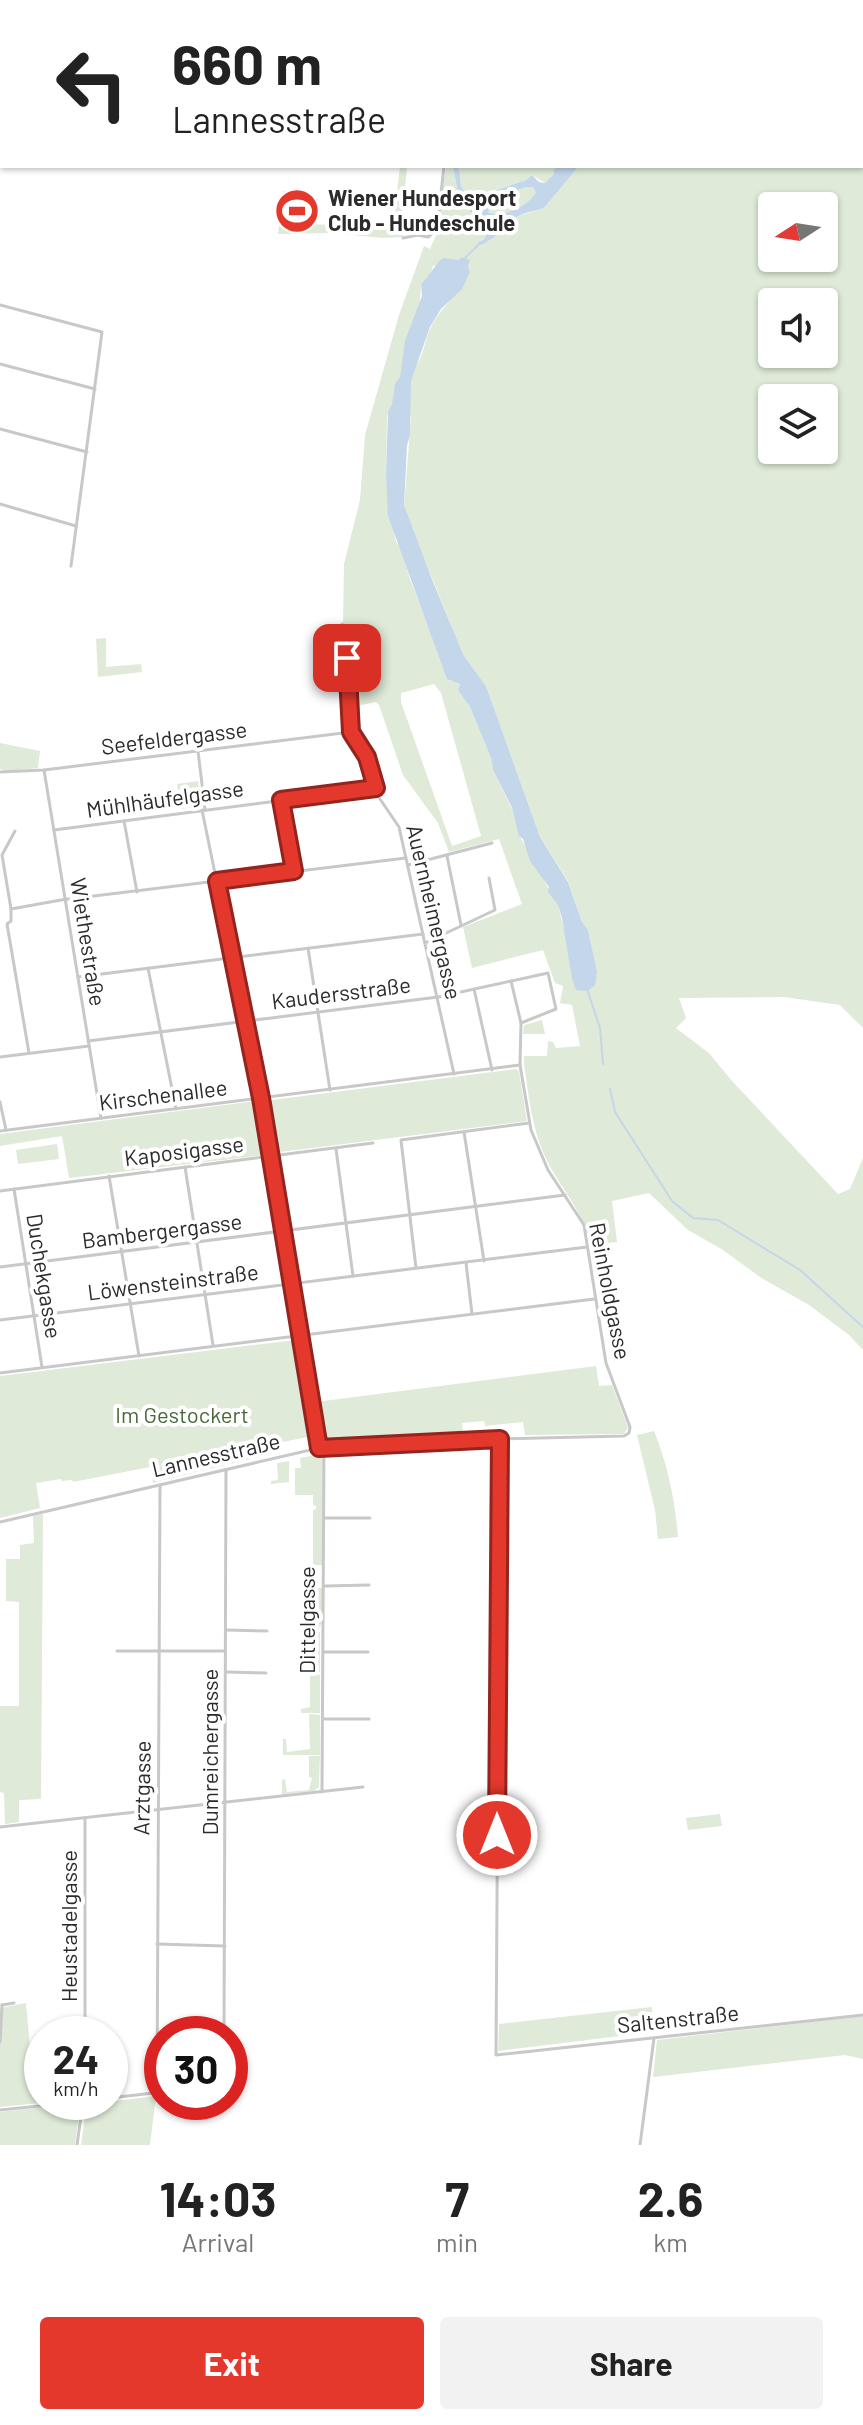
<!DOCTYPE html>
<html lang="en">
<head>
<meta charset="utf-8">
<style>
	:root { --surface:#fff; --page:#f2f2f2; --text:#222; --muted:#767676; --accent:#e4382c }
	body { margin:0; font-family:Barlow,sans-serif; background:var(--page); color:var(--text); height:100vh; display:flex; flex-direction:column; font-size:30px; white-space:nowrap }
	* { box-sizing:border-box; margin:0 }
	p { font-size:26px; color:var(--muted) }
	.icon { flex:none; width:44px; height:44px; fill:none; stroke:currentColor; stroke-width:2; stroke-linecap:round; stroke-linejoin:round }
	.map { position:relative; height:2145px; overflow:hidden }
	.panel { display:flex; flex-direction:column; background:var(--surface); flex:1 }
	.panel>* { flex:none }
	.banner { position:absolute; left:0px; top:0px; width:864px; height:168px; box-shadow:0 2px 6px #0004; background:#fff; color:var(--text); overflow:hidden }
	.needle { width:52px; rotate:258deg }
	.controls { position:absolute; left:758px; top:192px; display:grid; gap:16px }
	.controls a { display:grid; place-items:center; width:80px; height:80px; border-radius:8px; background:var(--surface); box-shadow:0 2px 6px #0004; font-size:40px }
	.speed { position:absolute; left:24px; top:2016px; display:flex; gap:16px; font-size:40px; font-weight:700; text-align:center }
	.speed>* { display:grid; place-content:center; width:104px; height:104px; border-radius:50%; background:var(--surface); box-shadow:0 2px 6px #0004; line-height:1 }
	.speed small { font-size:20px; font-weight:400 }
	.speed .limit { border:12px solid #d22; background:#fff; color:#111 }
	.pin { position:absolute; display:grid; place-items:center; width:68px; height:68px; color:#fff; margin:-34px; border-radius:16px; box-shadow:0 4px 12px #0006 }
	.me { position:absolute; width:88px; margin:-44px; rotate:0deg; stroke-linejoin:round; filter:drop-shadow(0 0 6px #0008) }
	.turn { display:flex; align-items:center; gap:28px; height:168px; padding:0 40px; font-size:36px }
	.turn .icon { width:104px; height:104px; stroke-width:2.5 }
	.turn b { display:block; font-size:56px; line-height:68px }
	.eta { display:flex; justify-content:space-evenly; align-items:center; height:136px; text-align:center }
	.eta b { font-size:48px; font-weight:700; line-height:56px }
	.cta { display:flex; gap:16px; margin-top:auto; padding:16px 40px }
	.cta a { flex:1; height:92px; border-radius:8px; background:var(--accent); color:#fff; font-size:32px; font-weight:700; line-height:92px; text-align:center }
	.cta a+a { background:var(--page); color:var(--text) }
	.map>svg:first-child { display:block }
</style>
</head>
<body>
<div class="map">
<svg width="863" height="2145" viewBox="0 0 863 2145">
	<rect width="100%" height="100%" fill="#fff"/>
	<g fill="#dfead8" fill-rule="evenodd">
		<polygon points="572,0 831,0 569,2"/>
		<path d="M843,0H863V1028L840,1005L784,997L679,998L686,1018L676,1028L709,1053L732,1081L838,1194L850,1189L863,1158V1350L849,1335L809,1305L760,1277L723,1250L688,1230L649,1193L612,1201L617,1242L590,1245C584,1212 562,1190 547,1161C532,1130 529,1098 524,1064V1056H547L548,1041L553,1042L556,1048L580,1046L572,1005L560,1003L563,986L555,983L543,950L472,968L463,927L522,904L499,839L449,852L438,823L403,775L379,705L376,702L351,707L350,681L356,675L350,671L343,624L344,564L360,500L365,435L399,315L424,246L430,249L441,224L440,208L446,166H453L459,199L486,227L488,232L482,244C496,240 503,228 514,219C524,212 533,213 544,208L579,166H862V2H841ZM772,206H824V258H772ZM462,257L469,260L468,266L470,272C459,294 445,303 433,323C425,336 424,355 417,364L421,284L429,277L433,266L458,260ZM772,302H824V354H772ZM772,398H824V450H772ZM392,404L409,412L411,418L404,505L415,537L464,656L486,686L540,837L568,881L582,922L588,930L592,950L572,979L567,941L558,905L519,835L516,818L493,770L491,758L470,707L458,690L460,684L455,680L450,681L410,579L401,548L396,542L386,478L387,416ZM434,684L441,693L481,836L452,846L401,702V693Z"/>
		<polygon points="400,166 407,166 401,231 404,232 403,237 383,238 330,233 278,234 283,191 318,199 312,224 393,229"/>
		<polygon points="459,166 558,166 554,169 554,174 545,183 532,175 526,180 494,191 479,204 471,202 461,186"/>
		<path d="M526,187H533L537,192C530,205 504,218 489,214L486,204L490,200Z"/>
		<polygon points="106,638 106,667 141,664 142,672 98,677 96,639"/>
		<polygon points="0,743 40,751 38,768 8,771 0,769"/>
		<polygon points="198,781 201,804 198,807 180,809 177,784"/>
		<polygon points="542,1020 545,1034 523,1034 524,1025"/>
		<polygon points="516,1069 519,1071 527,1121 272,1153 264,1101"/>
		<polygon points="256,1101 259,1103 267,1152 264,1155 69,1178 62,1136 0,1146 0,1134"/>
		<polygon points="57,1144 59,1159 18,1164 16,1150"/>
		<polygon points="296,1340 308,1403 596,1366 599,1386 612,1385 628,1427 624,1434 525,1435 523,1422 485,1426 484,1421 462,1423 463,1438 328,1445 325,1422 312,1423 313,1436 267,1445 268,1455 159,1481 153,1483 150,1467 73,1482 72,1480 62,1481 61,1479 36,1483 40,1508 0,1518 0,1376"/>
		<path d="M654,1431C668,1466 675,1500 678,1537L658,1539L655,1510L637,1435Z"/>
		<polygon points="316,1451 323,1454 319,1454 323,1458 322,1565 313,1565 313,1510 316,1509 316,1506 313,1505 313,1495 295,1495 295,1468 301,1468 300,1458 316,1455"/>
		<polygon points="289,1461 289,1482 271,1484 271,1481 278,1480 277,1463"/>
		<polygon points="43,1514 41,1799 19,1800 19,1822 5,1824 4,1793 0,1792 0,1706 19,1706 19,1602 6,1601 6,1559 20,1559 20,1545 34,1543 33,1516"/>
		<polygon points="314,1588 322,1588 322,1623 318,1629 314,1629 314,1604 318,1604 314,1603"/>
		<rect x="308" y="1632" width="12" height="40"/>
		<polygon points="310,1674 320,1675 320,1713 301,1713 301,1709 310,1707"/>
		<polygon points="309,1714 320,1715 320,1755 283,1755 283,1739 286,1739 287,1752 310,1749"/>
		<polygon points="309,1756 320,1756 319,1787 314,1791 282,1794 282,1780 285,1779 287,1792 309,1790 312,1778 309,1777"/>
		<polygon points="720,1814 722,1826 688,1830 686,1818"/>
		<polygon points="26,2003 31,2059 42,2060 42,2102 50,2102 0,2107 0,2008"/>
		<polygon points="652,2007 653,2032 498,2051 499,2024"/>
		<polygon points="863,2016 863,2059 845,2055 653,2077 657,2040"/>
		<polygon points="156,2096 150,2145 81,2145 86,2109 90,2104"/>
		<polygon points="77,2103 80,2107 75,2145 0,2145 0,2112"/>
	</g>
	<g fill="#c4d6ea" fill-rule="evenodd">
		<path d="M453,166H459L461,186L471,202L479,204L494,191L526,180L532,175L539,182L545,183L554,174V169L558,166H579L544,208C532,213 526,210 513,220C501,229 495,240 480,245L478,242L484,240L488,231L459,199ZM526,187H533L536,192C530,205 503,218 489,213L487,204L490,200Z"/>
		<path d="M462,257L470,260L468,266L470,272L462,289L441,309L430,327L411,381L410,435L407,446L404,505L433,582L464,656L486,686L540,837L568,882L582,922L588,930L597,972L595,985L588,991L576,990L572,979L562,918L558,905L548,892L549,887L530,861L523,839L519,836L512,808L493,770L491,758L470,707L458,690L460,684L447,679L388,516L386,475L388,412L392,404L395,384L400,377L405,341L422,296L421,284C430,276 433,266 443,258L458,260Z"/>
	</g>
	<g fill="none" stroke-linecap="round" stroke-linejoin="round">
		<g stroke="#c4d6ea" stroke-width="2">
			<polyline points="465,258 480,243"/>
			<polyline points="587,989 600,1028 603,1064"/>
			<polyline points="610,1089 615,1112 672,1201 693,1218 718,1220 800,1270 863,1327"/>
		</g>
		<g stroke="#c8c8c8" stroke-width="3">
			<polyline points="404,0 411,2"/>
			<polyline points="207,2 208,0"/>
			<polyline points="330,2 330,0"/>
			<polyline points="537,2 540,0"/>
			<polyline points="0,33 2,33"/>
			<polyline points="403,238 418,235 428,237 437,230 444,166"/>
			<polyline points="0,305 102,332 71,566"/>
			<polyline points="0,364 95,389"/>
			<polyline points="0,429 87,452"/>
			<polyline points="0,504 76,526"/>
			<polyline points="342,624 350,678 351,732 367,757 378,796 399,827 454,1074"/>
			<polyline points="198,751 205,809"/>
			<polyline points="44,770 101,1118"/>
			<polyline points="0,772 44,770 351,732"/>
			<polyline points="281,800 294,871"/>
			<polyline points="202,810 261,1098 319,1448"/>
			<polyline points="124,821 137,892"/>
			<polyline points="54,830 376,788"/>
			<polyline points="447,856 461,925"/>
			<polyline points="408,865 492,843"/>
			<polyline points="11,909 2,855 15,831"/>
			<polyline points="425,943 495,910 489,878"/>
			<polyline points="308,948 330,1090"/>
			<polyline points="148,968 176,1109"/>
			<polyline points="78,977 423,934"/>
			<polyline points="474,989 492,1070"/>
			<polyline points="88,1041 438,997 548,973 556,1009 521,1023"/>
			<polyline points="29,1053 7,924 11,921 11,909 61,900 406,858"/>
			<polyline points="0,1057 89,1046"/>
			<polyline points="0,1102 6,1130"/>
			<polyline points="0,1131 520,1065"/>
			<polyline points="464,1132 484,1261"/>
			<polyline points="336,1149 353,1276"/>
			<polyline points="185,1167 213,1345"/>
			<polyline points="109,1176 139,1356"/>
			<polyline points="14,1189 42,1367"/>
			<polyline points="0,1191 373,1143"/>
			<polyline points="466,1263 472,1314"/>
			<polyline points="0,1267 565,1195"/>
			<polyline points="416,1268 401,1140 529,1123"/>
			<polyline points="0,1320 587,1247"/>
			<polyline points="0,1373 594,1299"/>
			<polyline points="500,1439 496,2055 863,2015"/>
			<polyline points="324,1518 370,1518"/>
			<polyline points="0,1522 319,1448 500,1439 624,1436 629,1433 630,1427 606,1363 584,1225 548,1170 531,1130 520,1065 521,1023 511,981"/>
			<polyline points="325,1586 369,1585"/>
			<polyline points="226,1630 267,1631"/>
			<polyline points="117,1651 225,1651"/>
			<polyline points="324,1652 368,1652"/>
			<polyline points="226,1672 266,1673"/>
			<polyline points="323,1719 369,1719"/>
			<polyline points="322,1792 324,1448"/>
			<polyline points="85,1818 85,2034"/>
			<polyline points="0,1827 363,1787"/>
			<polyline points="157,1944 225,1946"/>
			<polyline points="2,2005 14,2003"/>
			<polyline points="224,2034 226,1470"/>
			<polyline points="0,2042 2,2005"/>
			<polyline points="157,2092 160,1485"/>
			<polyline points="110,2098 162,2092"/>
			<polyline points="0,2110 78,2102"/>
			<polyline points="77,2145 83,2102"/>
			<polyline points="640,2145 654,2038"/>
		</g>
	</g>
	<g fill="none" stroke-linecap="round" stroke-linejoin="round">
		<g stroke="#94241d" stroke-width="20">
			<polyline id="route" points="347,658 351,732 367,757 376,788 281,800 294,871 217,881 261,1098 319,1448 500,1439 497,1835"/>
		</g>
		<use href="#route" stroke="#e4382c" stroke-width="14"/>
	</g>
	<defs>
		<g id="stadium-disc" transform="scale(2.3)"><circle r="9.5" fill="#e4382c" stroke="#fff"/><path d="M0-5a6.5 5 0 1 0 0 10a6.5 5 0 1 0 0-10ZM-3.5-1.8h7v3.6h-7Z" fill="#fff"/></g>
	</defs>
	<g fill-rule="evenodd">
		<use href="#stadium-disc" x="297" y="211"/>
	</g>
	<g text-anchor="middle" stroke-width="8" stroke-linejoin="round" paint-order="stroke">
		<g font-size="22" font-weight="bold" fill="#2b2b2b" stroke="#fff" text-anchor="start">
			<text x="328" y="206">Wiener Hundesport<tspan x="328" dy="25">Club - Hundeschule</tspan></text>
		</g>
		<g font-size="22" fill="#2b2b2b" stroke="#fff">
			<text transform="translate(174 738) rotate(-7)" y="8">Seefeldergasse</text>
			<text transform="translate(165 799) rotate(-8)" y="8">Mühlhäufelgasse</text>
			<text transform="translate(434 912) rotate(77)" y="8">Auernheimergasse</text>
			<text transform="translate(88 942) rotate(81)" y="8">Wiethestraße</text>
			<text transform="translate(341 993) rotate(-7)" y="8">Kaudersstraße</text>
			<text transform="translate(163 1095) rotate(-7)" y="8">Kirschenallee</text>
			<text transform="translate(184 1151) rotate(-7)" y="8">Kaposigasse</text>
			<text transform="translate(162 1231) rotate(-7)" y="8">Bambergergasse</text>
			<text transform="translate(44 1276) rotate(81)" y="8">Duchekgasse</text>
			<text transform="translate(173 1282) rotate(-7)" y="8">Löwensteinstraße</text>
			<text transform="translate(610 1291) rotate(79)" y="8">Reinholdgasse</text>
			<text transform="translate(216 1455) rotate(-13)" y="8">Lannesstraße</text>
			<text transform="translate(307 1620) rotate(-90)" y="8">Dittelgasse</text>
			<text transform="translate(210 1752) rotate(-90)" y="8">Dumreichergasse</text>
			<text transform="translate(142 1788) rotate(-89)" y="8">Arztgasse</text>
			<text transform="translate(69 1926) rotate(-90)" y="8">Heustadelgasse</text>
			<text transform="translate(678 2019) rotate(-6)" y="8">Saltenstraße</text>
		</g>
		<g font-size="22" fill="#48663a" stroke="#fff">
			<text x="182" y="1423">Im Gestockert</text>
		</g>
	</g>
</svg>
<div class="controls">
<a><svg class="needle" viewBox="-14 -14 28 28"><path d="M0-13l5 13h-10z" fill="#e53935"/><path d="M0 13l5-13h-10z" fill="#767676"/></svg></a>
<a><svg class="icon" aria-label="sound" viewBox="0 0 24 24"><path d="M4 9h4l5-4v14l-5-4H4zM17 9q2 3 0 6"/></svg></a>
<a><svg class="icon" aria-label="layers" viewBox="0 0 24 24"><path d="M12 4l9 5-9 5-9-5zM3 14l9 5 9-5"/></svg></a>
</div>
<div class="speed"><div>24<small>km/h</small></div><div class="limit">30</div></div>
<div class="pin" style="left:347px;top:658px;background:#d93025"><svg class="icon" aria-label="arrive" viewBox="0 0 24 24"><path d="M6 21V4h12l-3 4 3 4H6"/></svg></div>
<svg class="me" style="left:497px;top:1835px" viewBox="-20 -20 40 40"><circle r="17" fill="#e4382c" stroke="#fff" stroke-width="3"/><path d="M0-11L8 9 0 5-8 9z" fill="#fff"/></svg>
<div class="banner">
<div class="turn"><svg class="icon" aria-label="left" viewBox="0 0 24 24"><path d="M17 20v-9H6M10 6l-5 5 5 5"/></svg><div><b>660 m</b>Lannesstraße</div></div>
</div>
</div>
<section class="panel">
<div class="eta">
<div><b>14:03</b><p>Arrival</p></div>
<div><b>7</b><p>min</p></div>
<div><b>2.6</b><p>km</p></div>
</div>
<div class="cta"><a>Exit</a><a>Share</a></div>
</section>
</body>
</html>
